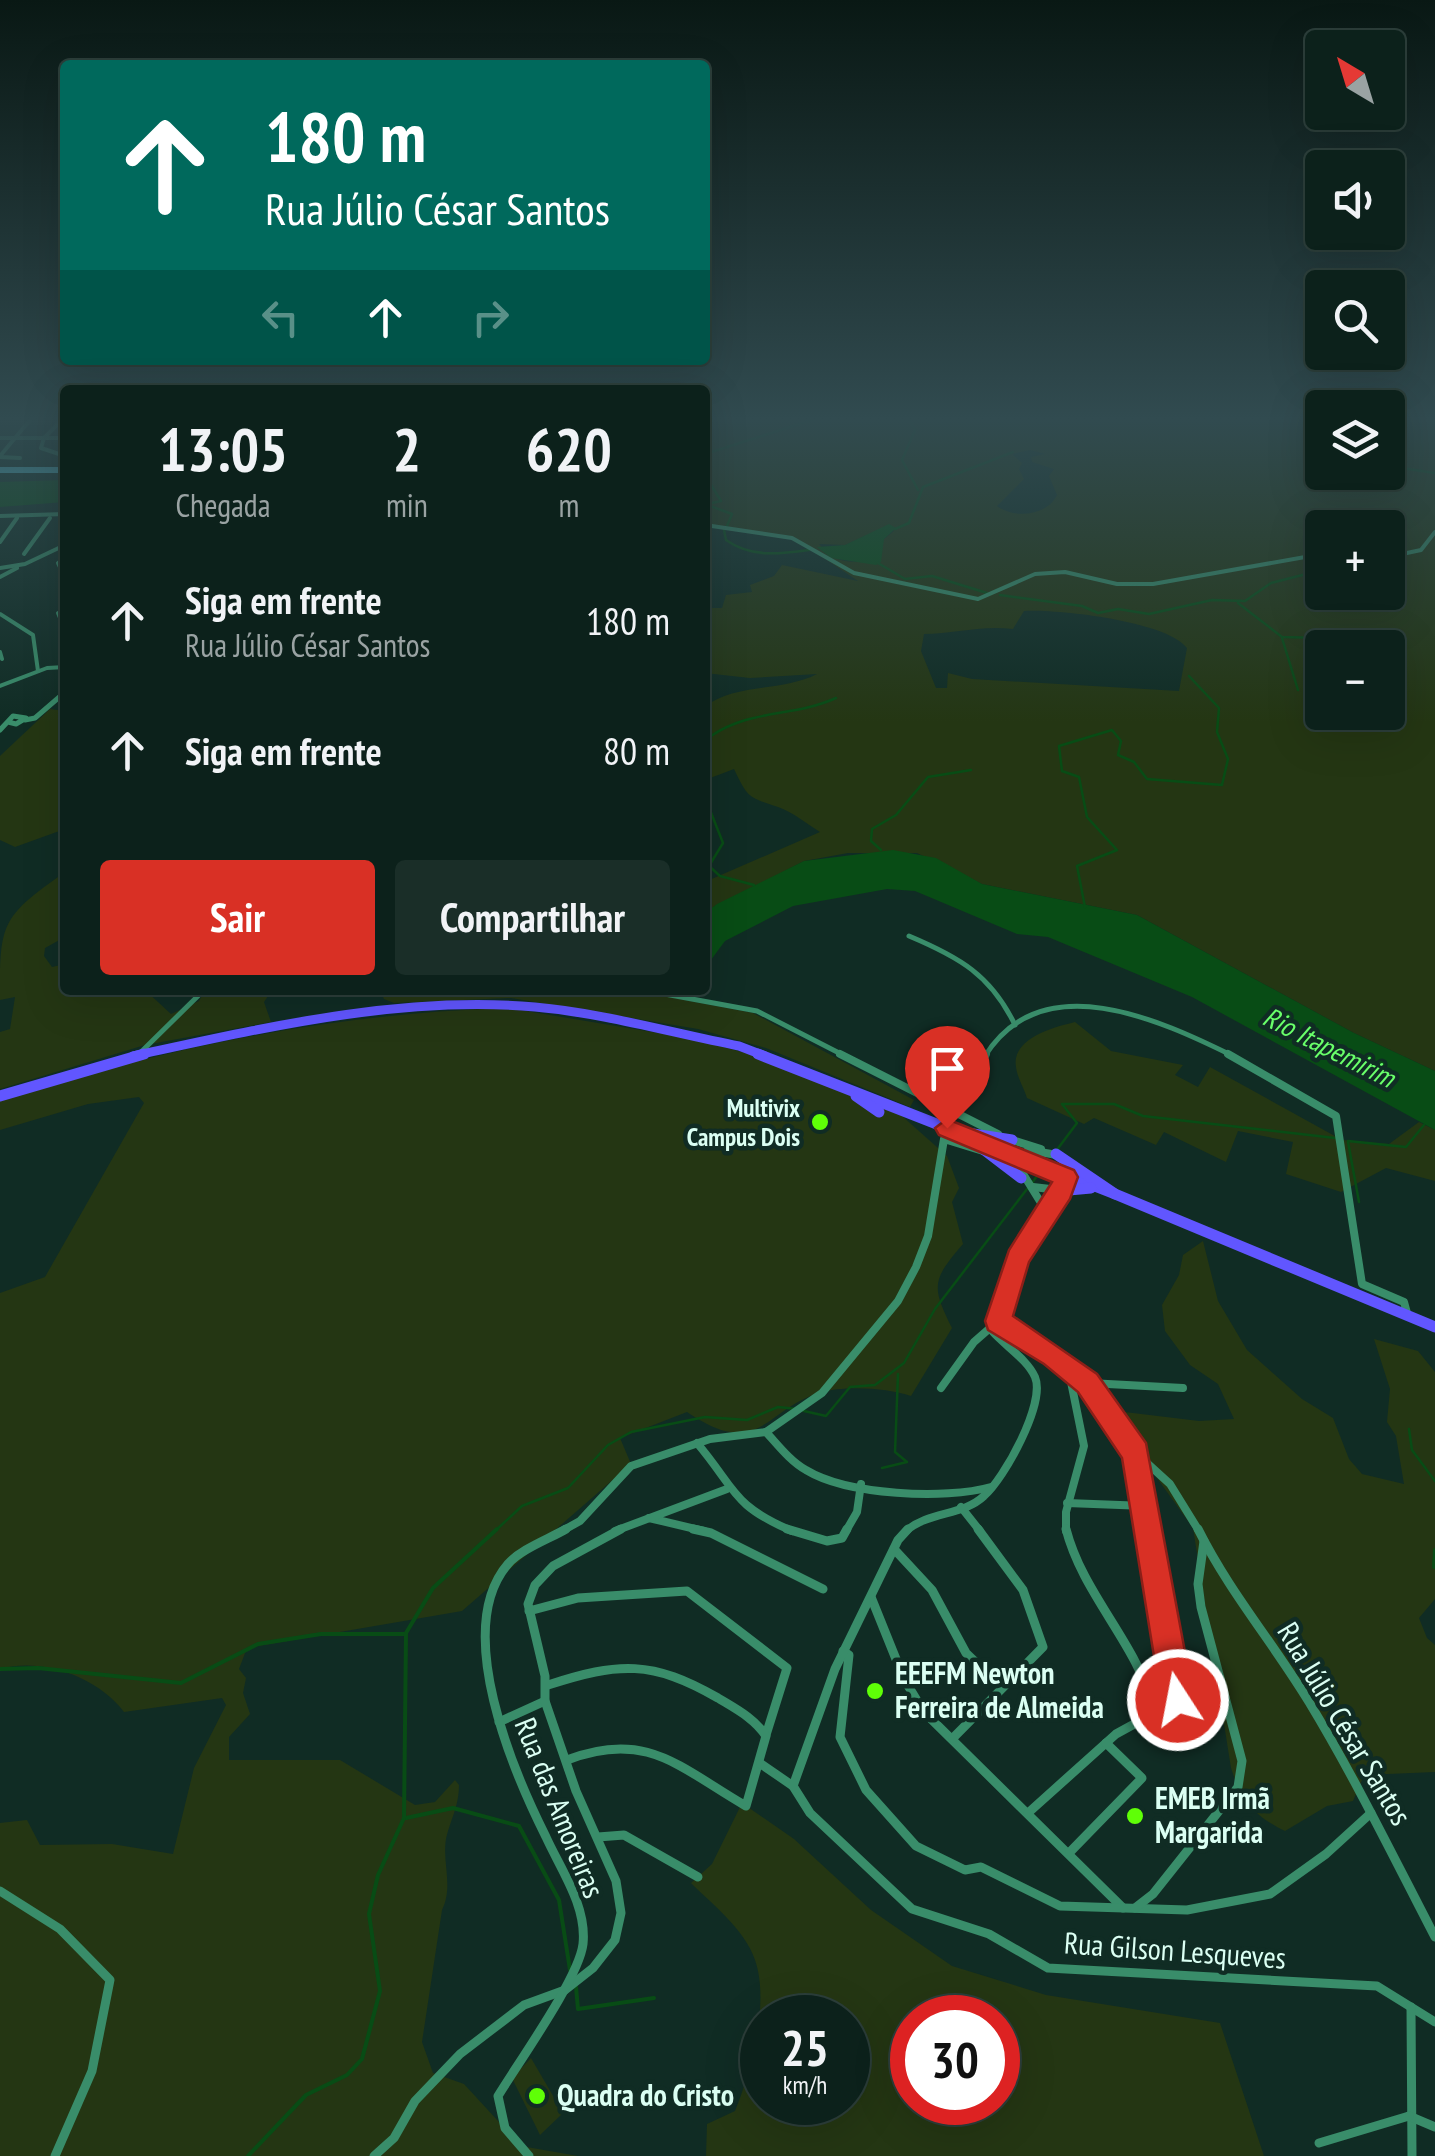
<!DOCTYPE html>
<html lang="pt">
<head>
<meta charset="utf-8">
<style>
	:root { --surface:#0c211b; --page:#1a2e28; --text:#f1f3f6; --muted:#9aa3a3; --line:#2c3e3a; --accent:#d93025 }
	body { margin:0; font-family:"PT Sans Narrow",sans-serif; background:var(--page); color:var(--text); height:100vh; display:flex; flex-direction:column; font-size:38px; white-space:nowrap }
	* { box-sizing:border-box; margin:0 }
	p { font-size:32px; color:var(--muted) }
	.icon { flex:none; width:55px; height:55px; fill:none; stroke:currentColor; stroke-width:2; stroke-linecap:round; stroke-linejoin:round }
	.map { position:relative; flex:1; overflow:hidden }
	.sheet { position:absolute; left:60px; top:385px; width:650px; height:610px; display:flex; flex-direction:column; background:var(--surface); border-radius:10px; box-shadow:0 10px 40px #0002,0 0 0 2px var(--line) }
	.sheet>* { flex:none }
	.hud { position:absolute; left:60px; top:60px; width:650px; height:305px; border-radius:10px; box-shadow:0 10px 40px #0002,0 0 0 2px var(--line); background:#00695c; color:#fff; overflow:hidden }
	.needle { width:65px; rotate:322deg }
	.fabs { position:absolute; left:1305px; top:30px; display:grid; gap:20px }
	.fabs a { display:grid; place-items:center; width:100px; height:100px; border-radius:10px; background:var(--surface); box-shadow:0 10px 40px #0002,0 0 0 2px var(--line); font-size:50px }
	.speed { position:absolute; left:740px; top:1995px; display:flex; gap:20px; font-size:50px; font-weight:700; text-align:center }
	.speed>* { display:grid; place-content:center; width:130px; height:130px; border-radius:50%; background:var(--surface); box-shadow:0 10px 40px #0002,0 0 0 2px var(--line); line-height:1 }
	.speed small { font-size:25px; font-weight:400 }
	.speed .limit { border:15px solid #d22; background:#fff; color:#111 }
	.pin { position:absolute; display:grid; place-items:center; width:85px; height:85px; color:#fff; margin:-102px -42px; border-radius:50% 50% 50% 0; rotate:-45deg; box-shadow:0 0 10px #0007 }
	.pin .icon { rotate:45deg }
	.me { position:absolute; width:110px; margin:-55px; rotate:349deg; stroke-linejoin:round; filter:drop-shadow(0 0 8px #0008) }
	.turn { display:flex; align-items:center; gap:35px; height:210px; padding:0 40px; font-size:45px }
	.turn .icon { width:130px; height:130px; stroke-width:2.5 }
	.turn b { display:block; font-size:70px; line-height:85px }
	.lanes { display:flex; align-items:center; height:95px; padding:0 40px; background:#0003; justify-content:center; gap:50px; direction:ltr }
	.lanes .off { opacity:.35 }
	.eta { display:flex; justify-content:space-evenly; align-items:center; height:170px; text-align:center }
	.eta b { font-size:60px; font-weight:600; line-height:70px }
	.primary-button { display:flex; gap:20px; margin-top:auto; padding:20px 40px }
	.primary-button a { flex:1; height:115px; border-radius:10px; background:var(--accent); color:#fff; font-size:40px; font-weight:600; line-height:115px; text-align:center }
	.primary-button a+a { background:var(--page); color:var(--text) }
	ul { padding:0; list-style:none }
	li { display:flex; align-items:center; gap:30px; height:130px; padding:0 40px }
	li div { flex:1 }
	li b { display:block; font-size:38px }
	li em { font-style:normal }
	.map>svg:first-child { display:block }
</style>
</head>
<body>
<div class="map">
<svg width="1435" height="2156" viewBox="0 0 1435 2156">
	<rect width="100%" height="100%" fill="#102c24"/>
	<g fill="#243613" fill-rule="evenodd">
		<path d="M705,420H1322V472H1388V420H1435V1071L1354,1033L1137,915L982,884L917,853H848L804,861L705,913L707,881L820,832C807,824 793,812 778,807C748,797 748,798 734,769L705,780V707C733,683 783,692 817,674L750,678L705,673V608H722L726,595L752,592L750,585L774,576L782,565L858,581L797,540L705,526ZM1030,450L1045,454L1031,457L1032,462L1054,469L1049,476L1057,495C1047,516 1014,519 997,506L1024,479L1019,469L1022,463L1012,454ZM889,525L894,531L884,539L879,557C854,564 838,566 819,544L845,545ZM1322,528H1388V592H1322ZM1024,611C1057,609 1167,621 1187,648L1179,691L972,679L948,673L947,688H936L921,651L924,634C954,634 980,625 1013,629ZM1322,648H1388V712H1322Z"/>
		<polygon points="50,709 65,711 65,829 15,847 0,840 0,756"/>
		<path d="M65,872V937L45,948L44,956L52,967L65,964V990H145L171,1014L199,1001L205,990H272L264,1002L271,1022L145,1045L0,1089V1032L10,1029L15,997L0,1000C0,923 0,918 65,872Z"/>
		<polygon points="380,990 632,990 753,1013 914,1100 910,1107 766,1048 698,1029 511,998 394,1003 384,999"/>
		<path d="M508,1008L694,1039L760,1057L902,1116L947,1156L959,1188L952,1202L963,1244C932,1280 931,1286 952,1328L911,1396C887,1388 845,1385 819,1393C764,1410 759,1461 687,1412L620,1438L631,1464L462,1611L247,1648L239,1669L246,1678L243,1693L250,1714L229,1737V1760H340L415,1805L435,1802L455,1780L459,1785C459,1803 453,1815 448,1831C439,1858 455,1883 442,1910L422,2042L433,2073L464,2084L521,2146L578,2156H0V1823L27,1820L40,1845L112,1844L173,1854L194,1768L226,1705L222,1698L124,1712C98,1677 42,1657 0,1669V1293L45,1277L144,1103L139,1097L88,1104L0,1130V1100C166,1048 333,1013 508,1008Z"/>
		<path d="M1075,1022L1111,1051L1183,1065L1175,1075L1198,1087L1210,1067L1342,1140L1389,1144L1419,1122L1435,1130V1181L1386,1168L1341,1192L1286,1174L1293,1142L1238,1131L1226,1162L1164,1132L1156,1145L1094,1118L1084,1124L1027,1098C1024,1088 1017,1077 1016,1067C1011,1038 1055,1027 1075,1022Z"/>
		<path d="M1203,1241L1218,1301L1247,1350L1302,1399L1333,1418L1349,1459L1362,1474L1404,1484L1396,1436L1387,1422L1390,1389L1374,1339L1418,1351L1435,1372V1599L1419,1618L1427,1638L1435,1645V1772L1364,1775L1353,1801L1327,1806L1285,1831C1254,1816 1242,1801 1231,1768L1193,1528L1108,1410L1199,1421L1234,1419L1218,1384L1190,1365L1165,1331L1162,1305L1179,1275L1183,1255Z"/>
		<path d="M742,1803L794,1839L871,1910L952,1966L1046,1995L1220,2023L1264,2156H706L707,2124L735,2111C751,2072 770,2003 755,1960C745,1930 713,1905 691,1883L712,1864ZM762,2018H848V2102H762ZM912,2018H998V2102H912Z"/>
		<polygon points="531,2058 563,2113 540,2135 512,2078"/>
	</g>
	<g fill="#084c15">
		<polygon points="65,480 65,502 0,507 0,482"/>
		<polygon points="889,524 896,528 884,539 881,562 876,565 831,558 817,547 845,545"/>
		<polygon points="893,850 936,858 982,884 1137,915 1354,1033 1435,1071 1435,1130 1192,997 1048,937 1017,934 915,891 887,889 793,906 725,941 705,968 705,913 717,904 804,861"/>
	</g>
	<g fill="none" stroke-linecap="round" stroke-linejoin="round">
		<g stroke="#084c15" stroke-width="2.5">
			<polyline points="910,420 915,430 902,460 918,490"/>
			<polyline points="705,454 812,420"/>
			<polyline points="1388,466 1435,473"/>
			<polyline points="705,475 721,501 707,504"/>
			<polyline points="705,504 732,514 727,526"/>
			<polyline points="895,529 909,523 923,487 1013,452"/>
			<path d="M724,530L726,540C751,558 780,554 809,550"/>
			<polyline points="878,563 905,579 932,576 987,593"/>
			<polyline points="1388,566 1396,564"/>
			<polyline points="1000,595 1082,606 1098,613 1118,609 1149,614 1212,600 1245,601 1271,583 1322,570"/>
			<polyline points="1238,603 1282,637 1404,640"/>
			<polyline points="1282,638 1298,690"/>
			<polyline points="881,850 871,841 872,829 896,815 928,777 971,770"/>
			<path d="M754,885L720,876L709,866L723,843L708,805L711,736C751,709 794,717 836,698"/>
			<polyline points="1085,907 1077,866 1117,850 1087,817 1079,777 1062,771 1059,746 1112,730 1121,741 1118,755 1134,762 1147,779 1222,785 1228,759 1217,732 1219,708 1189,676"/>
			<polyline points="1348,1141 1406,1147 1424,1125"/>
			<polyline points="1348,1142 1359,1202"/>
			<polyline points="1056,1151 1077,1123 1062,1104 1114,1104 1143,1116 1335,1138"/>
			<polyline points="1032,1183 1042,1169"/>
			<polyline points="804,1411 826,1416 850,1387 875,1385 904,1363 935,1309 1027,1189"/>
			<polyline points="1409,1429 1412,1450 1435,1481"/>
			<polyline points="882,1468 907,1462 895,1452 898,1374"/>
			<polyline points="495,1531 522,1506 568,1488 608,1445 631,1432 705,1417 747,1420 778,1407 797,1409"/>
		</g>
		<g stroke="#084c15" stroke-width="4">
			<polyline points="1434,1567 1435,1550"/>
			<polyline points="0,1669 38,1668 181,1683 258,1644 321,1634 404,1634"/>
			<polyline points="406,1818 453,1808 519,1826 559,1900 570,1970"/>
			<polyline points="576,1987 578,2009 654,1998"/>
			<polyline points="248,2156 306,2095 347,2075 362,2059 380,1991 369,1914 378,1875 404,1818 406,1633 433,1588 497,1529"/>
		</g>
		<g stroke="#398d6a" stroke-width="4">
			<polyline points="62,420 44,438 41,448 65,456"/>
			<polyline points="0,438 65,438"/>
			<polyline points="0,456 30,420"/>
			<polyline points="0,457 20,458"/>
			<polyline points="0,516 65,514"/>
			<polyline points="705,525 792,538 854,573 978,599 1035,574 1065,572 1117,584 1153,584 1322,554"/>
			<polyline points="0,542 17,518"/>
			<polyline points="24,554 50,518"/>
			<polyline points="1388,557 1421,550 1435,532"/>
			<polyline points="60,567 58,563 65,559"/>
			<polyline points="0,568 25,564 65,545"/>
			<polyline points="0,577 17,568"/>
			<polyline points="58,613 65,630"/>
			<polyline points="0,614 33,635 38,671"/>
			<polyline points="0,652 2,659"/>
			<polyline points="0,686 47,668 65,667"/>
			<polyline points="61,695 65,692"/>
		</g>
		<g stroke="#398d6a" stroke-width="5">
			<polyline points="25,720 35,718 64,693"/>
			<polyline points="0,730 13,716 26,718 16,724 8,722"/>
			<path d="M909,936C959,957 991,975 1015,1025"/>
			<polyline points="643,990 757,1011 845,1056"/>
			<polyline points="141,1052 204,990"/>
			<path d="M985,1056C1042,965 1160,1020 1233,1056"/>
		</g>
		<g stroke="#398d6a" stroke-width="8">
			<polyline points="840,1054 998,1134"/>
			<polyline points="1228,1054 1336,1116 1362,1284 1404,1302 1407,1313"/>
			<polyline points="958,1114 986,1054"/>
			<polyline points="1009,1139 1041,1149"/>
			<polyline points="1033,1187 1050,1189 1064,1180"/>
			<polyline points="1046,1211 1017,1164 1028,1150 1057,1155"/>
			<polyline points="998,1321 1088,1383 1136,1453 1170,1484 1199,1531"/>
			<polyline points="1089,1383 1183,1388"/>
			<polyline points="941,1388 974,1342 998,1321 1024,1244 1064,1180"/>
			<path d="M766,1432C778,1445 790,1461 806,1470C847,1495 945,1500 991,1487"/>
			<path d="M697,1443C736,1489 731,1505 792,1531"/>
			<polyline points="1136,1454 1149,1531"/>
			<polyline points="1067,1503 1146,1506"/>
			<polyline points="961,1507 980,1531"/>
			<polyline points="649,1518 704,1531"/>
			<polyline points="562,1531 580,1521 631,1466 710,1439 766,1432 822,1393 898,1301 916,1267 928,1236 944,1139 983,1151"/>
			<polyline points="615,1531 727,1489"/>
			<polyline points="846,1531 857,1512 861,1484"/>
			<path d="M906,1531C929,1511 963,1516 984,1496C1004,1479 1046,1403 1035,1377C1027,1359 1005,1346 992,1331"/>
			<polyline points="1066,1531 1066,1512 1084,1446 1068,1367"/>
		</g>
		<g stroke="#398d6a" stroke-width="9">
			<polyline points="693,1529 711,1533 823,1589"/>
			<polyline points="787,1529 827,1541 842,1538 847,1529"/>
			<path d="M1066,1529C1083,1595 1137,1643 1154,1709"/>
			<path d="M1198,1529C1230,1593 1272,1641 1309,1702C1355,1778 1394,1858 1435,1937"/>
			<polyline points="894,1549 932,1590 966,1653 991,1677 1014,1671"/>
			<polyline points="871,1597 904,1679 924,1712 1123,1908"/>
			<polyline points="529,1611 578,1598 687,1591 787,1668 766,1735"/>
			<polyline points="843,1651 849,1655 840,1737 866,1790 916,1846 965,1870 981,1867 1060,1906 1187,1910 1270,1894 1326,1854 1371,1813"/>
			<path d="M548,1685C619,1662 652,1660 718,1698C736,1709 754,1718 766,1736L746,1806C680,1768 647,1729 567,1760"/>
			<polyline points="499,1722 545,1701"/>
			<polyline points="953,1738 1043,1647 1023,1590 978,1529"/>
			<polyline points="761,1764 793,1786 810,1813 912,1909 989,1934 1048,1968 1377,1986 1435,2022"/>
			<polyline points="793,1786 835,1669 898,1540 908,1529"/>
			<polyline points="1028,1813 1116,1734 1178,1700 1149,1529"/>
			<polyline points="598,1837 624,1835 698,1877"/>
			<polyline points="1070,1852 1142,1778 1106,1743"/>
			<polyline points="0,1891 60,1929 110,1980 92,2071 55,2156"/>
			<polyline points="1135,1908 1153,1894 1238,1787 1242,1761 1201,1607 1198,1584 1204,1541"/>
			<polyline points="1411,2007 1412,2156"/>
			<polyline points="1409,2116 1435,2127"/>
			<polyline points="1319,2143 1409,2116"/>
			<polyline points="374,2156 394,2138 415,2101 460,2054 524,2005 565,1990 593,1968 615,1940 621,1913 616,1881 576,1791 545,1701 545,1676 528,1604 535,1585 553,1566 621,1529"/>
			<path d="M529,2156L505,2128L498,2096C518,2063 579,1978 583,1944C587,1906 561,1870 546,1837C513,1771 452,1629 508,1564C521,1549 549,1539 566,1529"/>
		</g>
		<polyline stroke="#62e4ff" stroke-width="6" points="0,470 65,470"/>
		<path stroke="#6156ff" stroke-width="9" d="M133,1056C263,1028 401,995 535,1007C603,1013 672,1033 739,1046L765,1056"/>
		<g stroke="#6156ff" stroke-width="11">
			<polyline points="758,1054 1115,1194"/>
			<polyline points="0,1096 144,1054"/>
			<polyline points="856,1096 879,1112"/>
			<polyline points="973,1134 1012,1140"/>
			<polyline points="983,1149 1021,1178"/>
			<polyline points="1056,1154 1115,1194 1435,1327"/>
			<polyline points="1055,1200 1069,1190 1091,1188"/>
		</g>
	</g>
	<linearGradient id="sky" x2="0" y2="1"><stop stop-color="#091814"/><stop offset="0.58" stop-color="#314b50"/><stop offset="1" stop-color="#314b50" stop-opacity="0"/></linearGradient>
	<rect width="1435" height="722" fill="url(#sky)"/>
	<polygon fill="#d93025" stroke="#8d1f18" stroke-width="2.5" points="947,1119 1074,1170 1078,1177 1070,1199 1029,1262 1013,1316 1097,1374 1146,1443 1194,1700 1189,1711 1178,1716 1166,1711 1161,1700 1122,1458 1078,1392 1044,1364 988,1330 985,1321 1009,1250 1052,1182 939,1135 935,1128"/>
	<g fill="#5fff07" stroke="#102c24" stroke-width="4">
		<circle cx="820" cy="1122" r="10"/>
		<circle cx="875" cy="1691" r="10"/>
		<circle cx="1135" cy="1816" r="10"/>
		<circle cx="537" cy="2096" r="10"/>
	</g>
	<g text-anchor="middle" stroke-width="9" stroke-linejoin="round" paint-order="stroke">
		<g font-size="25" font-weight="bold" fill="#dbfff3" stroke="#102c24" text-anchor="end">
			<text x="800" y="1117">Multivix<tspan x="800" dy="29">Campus Dois</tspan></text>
		</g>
		<g font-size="28" font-style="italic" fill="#69ff6a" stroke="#102c24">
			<text transform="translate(1329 1047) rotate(27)" y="10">Rio Itapemirim</text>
		</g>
		<g font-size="30" font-weight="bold" fill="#dbfff3" stroke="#102c24" text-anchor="start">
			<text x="895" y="1684">EEEFM Newton<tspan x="895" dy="34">Ferreira de Almeida</tspan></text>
			<text x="1155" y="1809">EMEB Irmã<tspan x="1155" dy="34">Margarida</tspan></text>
			<text x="557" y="2106">Quadra do Cristo</text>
		</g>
		<g font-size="30" fill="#dbfff3" stroke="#102c24">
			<text transform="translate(1344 1724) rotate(59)" y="10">Rua Júlio César Santos</text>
			<text transform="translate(559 1808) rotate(68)" y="10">Rua das Amoreiras</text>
			<text transform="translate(1175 1951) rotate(4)" y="10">Rua Gilson Lesqueves</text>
		</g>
	</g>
</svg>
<div class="fabs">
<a><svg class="needle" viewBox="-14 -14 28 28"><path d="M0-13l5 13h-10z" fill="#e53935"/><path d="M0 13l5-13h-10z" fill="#9aa3a3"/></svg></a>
<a><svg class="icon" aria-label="sound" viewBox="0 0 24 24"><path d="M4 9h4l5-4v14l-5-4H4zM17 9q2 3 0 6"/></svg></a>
<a><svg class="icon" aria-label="search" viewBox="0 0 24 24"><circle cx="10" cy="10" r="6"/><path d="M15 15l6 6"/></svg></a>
<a><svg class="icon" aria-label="layers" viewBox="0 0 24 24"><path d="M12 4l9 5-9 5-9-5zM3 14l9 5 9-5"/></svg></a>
<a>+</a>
<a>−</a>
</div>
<div class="speed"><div>25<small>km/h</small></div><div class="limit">30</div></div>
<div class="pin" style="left:947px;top:1128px;background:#d93025"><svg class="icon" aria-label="arrive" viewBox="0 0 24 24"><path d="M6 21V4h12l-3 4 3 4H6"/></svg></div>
<svg class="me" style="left:1178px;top:1700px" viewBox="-20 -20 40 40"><circle r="17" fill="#d93025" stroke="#fff" stroke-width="3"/><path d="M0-11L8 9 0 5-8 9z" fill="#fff"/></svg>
<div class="hud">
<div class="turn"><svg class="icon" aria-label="ahead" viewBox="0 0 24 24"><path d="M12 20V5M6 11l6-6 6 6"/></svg><div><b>180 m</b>Rua Júlio César Santos</div></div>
<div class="lanes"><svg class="icon off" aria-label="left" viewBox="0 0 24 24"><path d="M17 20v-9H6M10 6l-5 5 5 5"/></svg><svg class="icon" aria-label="ahead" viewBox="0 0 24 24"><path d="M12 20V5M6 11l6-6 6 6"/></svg><svg class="icon off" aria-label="right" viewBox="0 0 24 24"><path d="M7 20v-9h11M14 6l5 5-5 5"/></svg></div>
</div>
<section class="sheet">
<div class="eta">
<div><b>13:05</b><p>Chegada</p></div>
<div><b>2</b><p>min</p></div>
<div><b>620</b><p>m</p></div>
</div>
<ul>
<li><svg class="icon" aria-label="ahead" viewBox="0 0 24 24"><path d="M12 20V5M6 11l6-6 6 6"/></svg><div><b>Siga em frente</b><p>Rua Júlio César Santos</p></div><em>180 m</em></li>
<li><svg class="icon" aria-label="ahead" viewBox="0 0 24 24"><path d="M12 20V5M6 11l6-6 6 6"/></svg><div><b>Siga em frente</b></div><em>80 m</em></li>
</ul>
<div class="primary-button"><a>Sair</a><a>Compartilhar</a></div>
</section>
</div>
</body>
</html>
